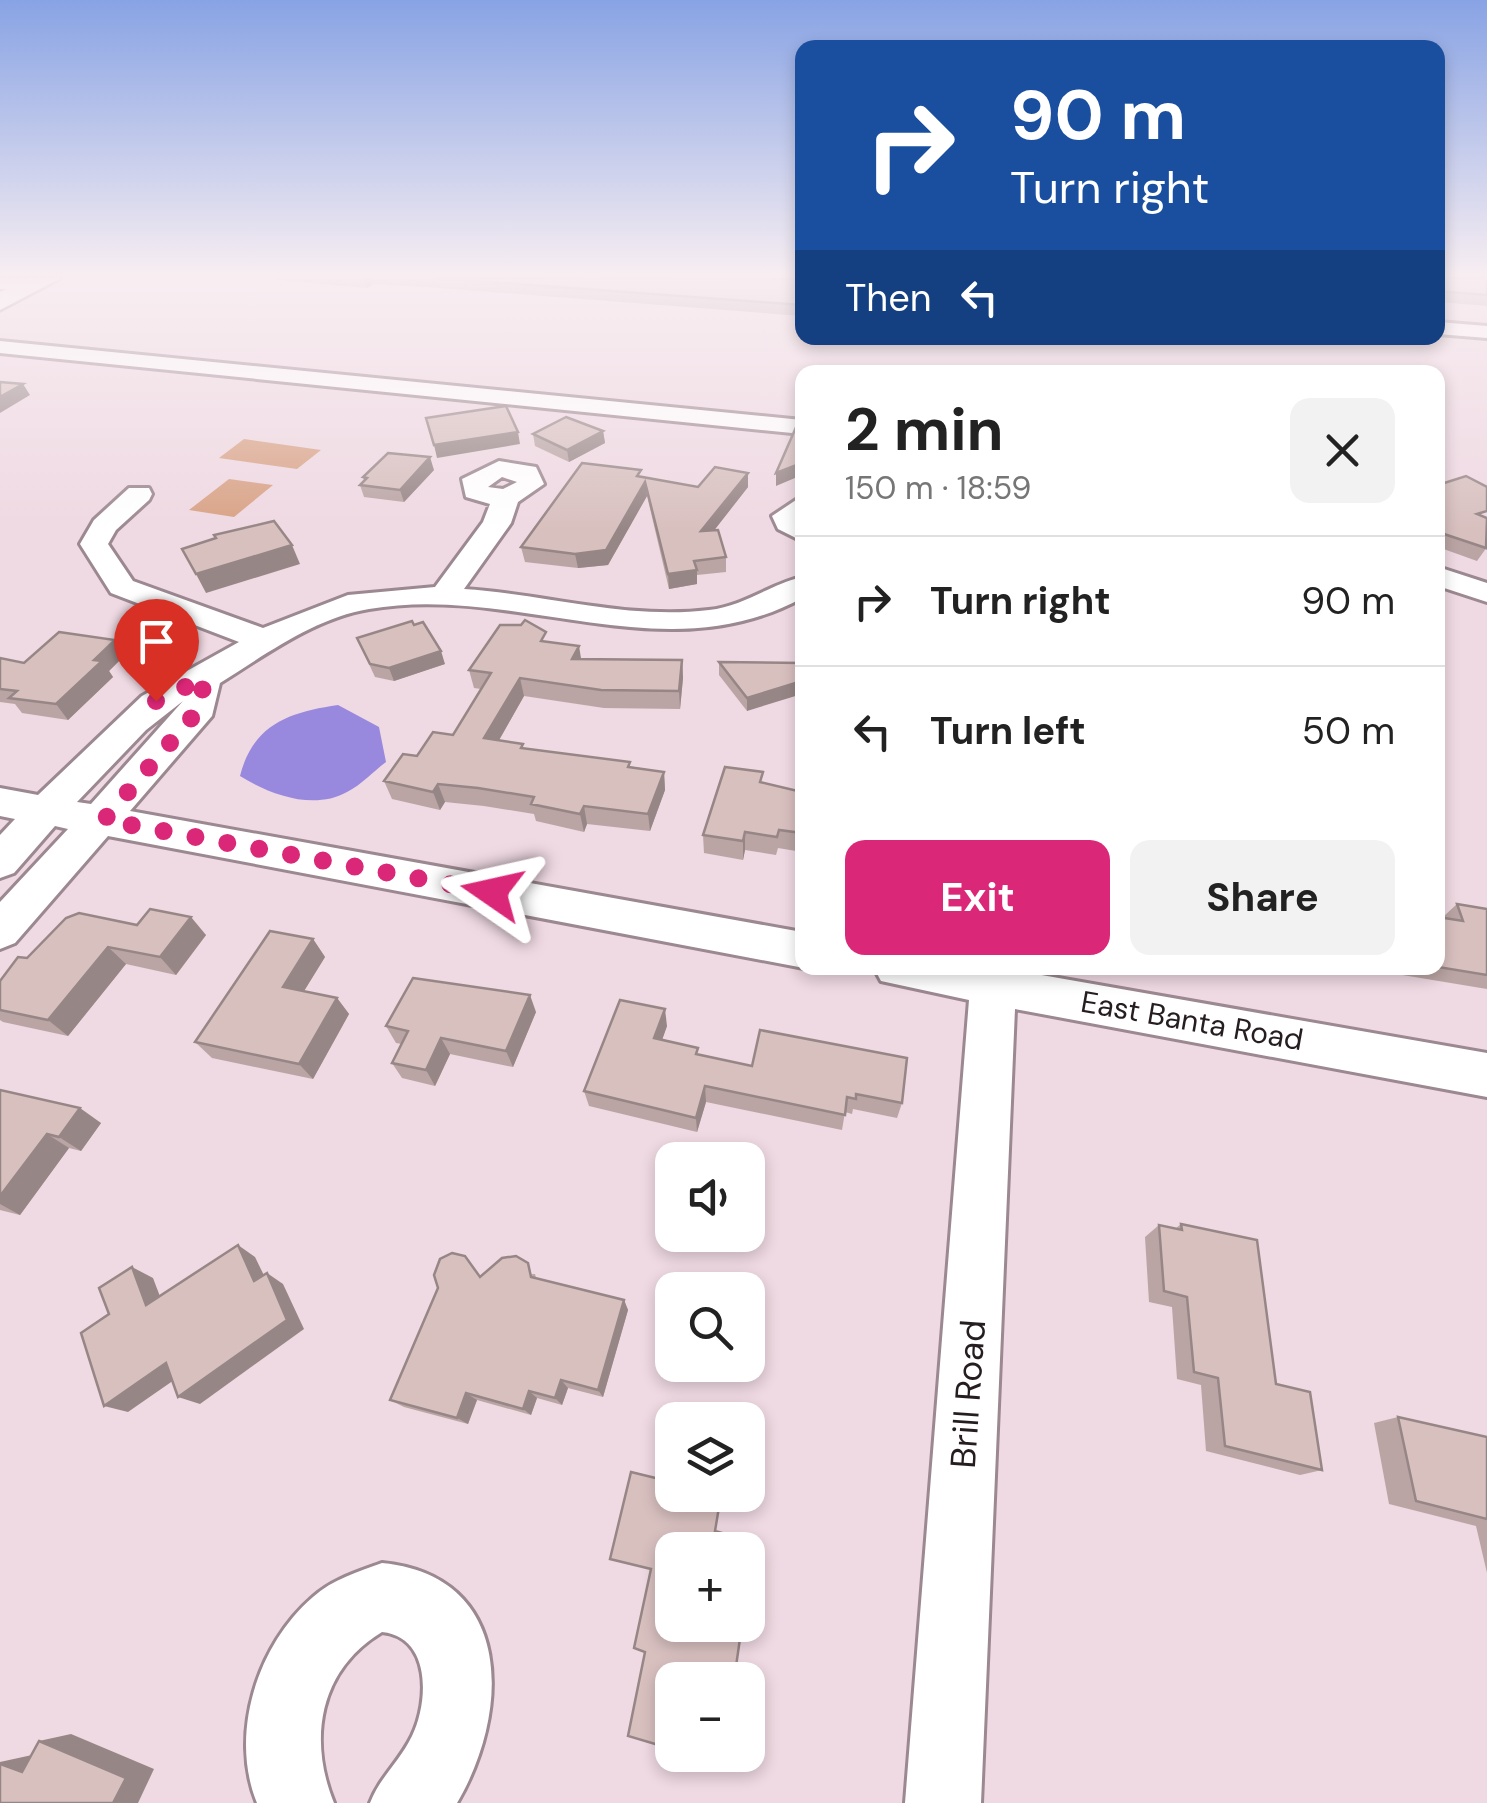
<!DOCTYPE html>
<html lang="en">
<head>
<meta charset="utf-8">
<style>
	:root { --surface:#fff; --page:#f2f2f2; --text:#222; --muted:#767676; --line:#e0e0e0; --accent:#db2777 }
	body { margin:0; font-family:"DM Sans",sans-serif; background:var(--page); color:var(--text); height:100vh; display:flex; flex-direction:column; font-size:38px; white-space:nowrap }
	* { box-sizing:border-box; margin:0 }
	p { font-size:32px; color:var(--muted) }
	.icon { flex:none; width:55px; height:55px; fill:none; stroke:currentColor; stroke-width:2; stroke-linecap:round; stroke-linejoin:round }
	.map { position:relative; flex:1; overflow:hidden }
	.panel { position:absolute; left:795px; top:365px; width:650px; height:610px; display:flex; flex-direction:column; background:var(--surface); border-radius:20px; box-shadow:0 5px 15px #0003 }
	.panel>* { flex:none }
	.top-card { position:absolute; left:795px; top:40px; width:650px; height:305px; border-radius:20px; box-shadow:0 5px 15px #0003; background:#1a4fa0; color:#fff; overflow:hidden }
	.buttons { position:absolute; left:655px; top:1142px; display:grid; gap:20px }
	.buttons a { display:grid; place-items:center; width:110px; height:110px; border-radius:20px; background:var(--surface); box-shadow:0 5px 15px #0003; font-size:50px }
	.pin { position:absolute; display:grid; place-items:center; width:85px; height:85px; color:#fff; margin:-102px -42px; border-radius:50% 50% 50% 0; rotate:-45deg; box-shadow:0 0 10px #0007 }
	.pin .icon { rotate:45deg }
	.me { position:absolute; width:110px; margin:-55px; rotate:281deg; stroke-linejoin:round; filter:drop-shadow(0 0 8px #0008) }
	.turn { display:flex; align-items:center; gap:35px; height:210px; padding:0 50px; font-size:45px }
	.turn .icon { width:130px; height:130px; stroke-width:2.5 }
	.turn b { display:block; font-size:70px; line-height:85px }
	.then { display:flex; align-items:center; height:95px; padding:0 50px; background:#0003; gap:20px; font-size:38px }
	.round { display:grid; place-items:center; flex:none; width:105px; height:105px; border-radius:20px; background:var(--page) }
	.headline { display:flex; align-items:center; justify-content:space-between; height:170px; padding:0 50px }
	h1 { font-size:60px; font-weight:700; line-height:75px }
	.primary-button { display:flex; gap:20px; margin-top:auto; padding:20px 50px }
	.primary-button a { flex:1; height:115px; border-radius:20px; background:var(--accent); color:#fff; font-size:40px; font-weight:700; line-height:115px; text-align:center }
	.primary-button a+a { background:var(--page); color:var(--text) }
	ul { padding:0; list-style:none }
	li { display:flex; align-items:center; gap:30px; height:130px; padding:0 50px; border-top:2px solid var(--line) }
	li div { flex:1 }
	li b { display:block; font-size:38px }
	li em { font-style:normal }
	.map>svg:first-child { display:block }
</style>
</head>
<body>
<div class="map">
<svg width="1487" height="1803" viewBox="0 0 1487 1803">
	<rect width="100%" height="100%" fill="#efd9e2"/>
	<g fill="#d8a285">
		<polygon points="244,439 321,450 297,469 219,458"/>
		<polygon points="229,479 273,485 234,517 189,510"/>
	</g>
	<path fill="#9889de" d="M338,705L379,727L386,762C374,771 361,785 347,792C313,811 269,794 240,776C253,724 290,712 338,705Z"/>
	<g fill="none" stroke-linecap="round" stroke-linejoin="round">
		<g stroke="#9c8890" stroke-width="6">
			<g id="minor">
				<polygon points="0,278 33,279 43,285 33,291 0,289"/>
				<polygon points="1438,322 1487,326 1487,338 1438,334"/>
				<polygon points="0,341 802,420 802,434 0,353"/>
				<path d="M499,461L536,467L544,484L518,502L511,523L464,589C545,594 627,620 709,610C744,606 769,585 802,577V598C664,674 514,583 369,609C315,618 266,654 220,683L212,716L130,811L802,932L804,968L108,836L15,943L0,949V902L68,829L55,826L14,873L0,878V835L15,819L0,816V788L38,795L142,696L239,642L111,593L80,544L94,520L129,488H149L152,494L149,500L116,530L108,544L133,581L263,628L348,595L435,587L483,522L490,504L466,497L462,479ZM502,477L517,482L503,489L488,487ZM183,701L91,804L77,802L146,730Z"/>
				<polygon points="802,496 802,541 778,529 772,516"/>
				<polygon points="1438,567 1487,583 1487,602 1438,586"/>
				<polygon points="874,968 1001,968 1487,1053 1487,1097 1015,1009 981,1803 905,1803 969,1000 881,981"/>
				<path d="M382,1563C515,1576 510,1713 457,1803H370C380,1777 400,1761 412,1736C429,1701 431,1637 382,1632C319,1670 308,1739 334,1803H257C229,1735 257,1645 313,1597C333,1579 358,1572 382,1563Z"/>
			</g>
		</g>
		<g stroke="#9c8890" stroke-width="5">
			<polygon id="major" points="30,278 61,278 0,310 0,292"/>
		</g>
		<use href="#minor" fill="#fff" fill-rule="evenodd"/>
		<use href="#major" fill="#fff" fill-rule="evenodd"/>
	</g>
	<g fill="#baa5a4">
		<polygon points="276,278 802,279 802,316 426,287 373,284 367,288 276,280"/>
		<polygon points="1438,278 1487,278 1487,306 1438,302"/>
		<polygon points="603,431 605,443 569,462 535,446 533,434"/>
		<polygon points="434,470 404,502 364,497 360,485 364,481 363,477"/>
		<polygon points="641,476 698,487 748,487 714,530 726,557 726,572 697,575 697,584 669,589 647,496 608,565 578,568 525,562 521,547"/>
		<polygon points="1438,485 1487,547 1477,561 1438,547"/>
		<polygon points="357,638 445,664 394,681 375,677"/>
		<polygon points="115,640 125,655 109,671 113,677 68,720 22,713 15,704 0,702 0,658 24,663"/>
		<polygon points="548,642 581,659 682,660 683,678 680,709 604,708 524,696 499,740 524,748 664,772 665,790 650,831 587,824 584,832 536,821 534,814 484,806 445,802 440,810 392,799 384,781 417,756 453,735 481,689 474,688 469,670"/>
		<polygon points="719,662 802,663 747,711 719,675"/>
		<polygon points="763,782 802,792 802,852 778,848 776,855 745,850 743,860 704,853 703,835"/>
		<polygon points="1457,904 1487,909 1487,989 1360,968 1438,968 1438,917 1445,918 1444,916"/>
		<polygon points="137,925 206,935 176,975 126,964 68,1036 3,1022 0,1020 0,981 27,958"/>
		<polygon points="313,939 325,957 304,991 337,998 349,1014 313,1079 212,1058 195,1042"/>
		<polygon points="536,1012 513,1067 450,1054 435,1086 402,1078 392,1063 402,1044 396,1043 386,1026"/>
		<polygon points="667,1026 662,1040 699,1055 902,1103 897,1118 853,1109 852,1114 845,1112 842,1130 706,1102 697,1132 589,1106 584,1091"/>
		<polygon points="0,1090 101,1123 81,1151 69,1148 20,1215 0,1210"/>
		<polygon points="1181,1224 1276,1384 1322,1470 1300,1475 1206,1451 1201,1385 1177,1379 1172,1307 1149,1302 1145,1237 1159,1225 1175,1229"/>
		<polygon points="535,1274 536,1278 624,1300 628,1310 603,1397 568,1388 562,1405 537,1398 531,1415 477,1400 468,1424 404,1407 390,1400 481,1277"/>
		<polygon points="1398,1417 1487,1437 1487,1573 1476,1526 1389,1504 1374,1423"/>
	</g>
	<g fill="#978686">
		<polygon points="364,278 371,278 373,284 367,288"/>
		<polygon points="23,384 30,395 0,413 0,397"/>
		<polygon points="603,431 605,443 569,462 567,450"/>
		<polygon points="518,432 520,444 437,458 434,445"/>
		<polygon points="430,457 434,470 404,502 400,490"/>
		<polygon points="802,463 802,475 776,486 776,473"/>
		<polygon points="748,473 748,487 702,546 701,531"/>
		<polygon points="645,482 647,496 608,565 578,568 575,554"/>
		<polygon points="292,545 300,564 206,593 196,574"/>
		<polygon points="697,570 697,584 669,589 668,574"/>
		<polygon points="115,640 125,655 109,671 113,677 68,720 56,704 94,660"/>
		<polygon points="579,646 582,664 572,659"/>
		<polygon points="441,651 445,664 394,681 389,668"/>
		<polygon points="682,660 683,678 680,709 679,691"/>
		<polygon points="520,678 524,696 490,756 484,738"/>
		<polygon points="802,681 802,694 747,711 747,698"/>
		<polygon points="664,772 665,790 650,831 648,814"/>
		<polygon points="438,784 445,802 440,810 433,792"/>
		<polygon points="584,806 587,824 584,832 580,814"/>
		<polygon points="745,832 745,850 743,860 743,841"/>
		<polygon points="191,917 206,935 176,975 160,957"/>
		<polygon points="313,939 325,957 296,1004 283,987"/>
		<polygon points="108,947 126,964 68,1036 48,1020"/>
		<polygon points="530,995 536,1012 513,1067 506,1051"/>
		<polygon points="337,998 349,1014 313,1079 299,1064"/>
		<polygon points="665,1009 667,1026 657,1054 654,1038"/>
		<polygon points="441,1038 450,1054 435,1086 426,1070"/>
		<polygon points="705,1086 706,1102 697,1132 696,1118"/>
		<polygon points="80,1108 101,1123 81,1151 59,1137"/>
		<polygon points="47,1134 69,1148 20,1215 0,1204 0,1196"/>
		<polygon points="238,1245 255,1257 272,1292 254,1281"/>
		<polygon points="132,1267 153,1278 167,1315 146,1305"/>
		<polygon points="267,1273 283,1284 304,1329 200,1404 178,1397"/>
		<polygon points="624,1300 628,1310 603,1397 598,1390"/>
		<polygon points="166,1363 187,1371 128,1412 104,1406"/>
		<polygon points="561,1380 568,1388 562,1405 555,1398"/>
		<polygon points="529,1391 537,1398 531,1415 523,1409"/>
		<polygon points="466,1393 477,1400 468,1424 457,1418"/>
		<polygon points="71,1734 154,1769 138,1803 113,1803 39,1741"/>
		<polygon points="32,1755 22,1772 0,1764 0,1762"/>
	</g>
	<g fill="#d8c0bf" stroke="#978686" stroke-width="2.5">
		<polygon points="436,278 802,279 802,305"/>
		<polygon points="1438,278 1487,278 1487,295 1438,291"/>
		<polygon points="0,382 23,384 0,397"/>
		<polygon points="506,406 518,432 434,445 426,418"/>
		<polygon points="566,417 603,431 567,450 533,434"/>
		<polygon points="802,423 802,463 776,473 797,425"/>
		<polygon points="388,453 430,457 400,490 360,485 367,478 363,477"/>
		<polygon points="582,463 641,470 637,476 698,487 715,467 748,473 701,531 718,530 726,557 694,561 697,570 668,574 645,482 606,550 575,554 521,547"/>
		<polygon points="1466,476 1487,487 1487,511 1477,514 1487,518 1486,548 1438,532 1438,485"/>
		<polygon points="274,521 292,545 196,574 182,549 216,538 214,535"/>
		<polygon points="525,620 546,632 541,641 579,646 572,659 682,660 679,691 601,690 520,678 484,738 523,744 521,748 630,762 628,767 664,772 648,814 584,806 580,814 531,804 534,797 478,788 438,784 433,792 384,781 403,754 417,756 433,732 453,735 491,673 469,670 500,625 521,625"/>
		<polygon points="412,621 414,625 423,622 441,651 389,668 370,664 357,638"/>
		<polygon points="59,632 115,640 94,660 102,661 56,704 9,698 17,691 0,689 0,658 24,663"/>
		<polygon points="719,662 802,663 802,681 747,698"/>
		<polygon points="725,767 763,772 760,782 802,792 802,833 779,830 777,837 745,832 743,841 703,835"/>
		<polygon points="1457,904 1487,909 1487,975 1438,967 1438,917 1463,921"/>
		<polygon points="150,909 191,917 160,957 108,947 48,1020 0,1010 0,981 18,957 27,958 66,918 79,913 137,925"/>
		<polygon points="270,931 313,939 283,987 337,998 299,1064 195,1042"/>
		<polygon points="413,978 530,995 506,1051 441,1038 426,1070 392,1063 408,1031 386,1026"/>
		<polygon points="620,1000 665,1009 654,1038 698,1048 696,1054 752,1066 760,1030 907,1058 902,1103 856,1094 856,1099 847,1097 845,1115 705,1086 696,1118 584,1091"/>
		<polygon points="0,1090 80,1108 59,1137 47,1134 0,1196"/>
		<polygon points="1181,1224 1257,1240 1276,1384 1310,1392 1322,1470 1225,1446 1218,1378 1194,1372 1187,1297 1164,1291 1159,1225 1182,1230"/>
		<polygon points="238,1245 254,1281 267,1273 287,1320 178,1397 166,1363 104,1406 81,1333 109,1314 99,1288 132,1267 146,1305"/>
		<polygon points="452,1253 465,1256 480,1277 502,1258 516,1256 528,1263 531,1277 624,1300 598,1390 561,1380 555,1398 529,1391 523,1409 466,1393 457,1418 390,1400 438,1288 434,1275 440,1259"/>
		<polygon points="1398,1417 1487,1437 1487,1519 1416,1501"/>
		<polygon points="631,1472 672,1482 672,1495 721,1495 715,1531 756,1543 748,1593 748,1550 672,1550 672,1625 742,1625 734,1680 672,1680 672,1749 628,1736 645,1652 634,1648 651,1569 610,1559"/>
		<polygon points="39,1741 126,1778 113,1803 0,1803 0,1764 22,1772"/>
		<polygon points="694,1755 722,1755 720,1763"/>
	</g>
	<linearGradient id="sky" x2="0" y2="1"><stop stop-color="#88a3e4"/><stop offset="0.52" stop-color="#f8eef2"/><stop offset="1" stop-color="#f8eef2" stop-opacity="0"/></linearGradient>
	<rect width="1487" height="530" fill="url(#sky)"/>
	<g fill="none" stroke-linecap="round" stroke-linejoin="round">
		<polyline stroke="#db2777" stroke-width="18" stroke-dasharray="0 32.4" points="156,701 204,678 200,708 104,820 492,892"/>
	</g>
	<g text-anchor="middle" stroke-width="8" stroke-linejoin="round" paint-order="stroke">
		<g font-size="30" fill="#251d20" stroke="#fff">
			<text transform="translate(1192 1021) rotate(10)" y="10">East Banta Road</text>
		</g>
		<g font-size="35" fill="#251d20" stroke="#fff">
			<text transform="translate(968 1394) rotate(-86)" y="12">Brill Road</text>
		</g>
	</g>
</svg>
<div class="buttons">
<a><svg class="icon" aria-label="sound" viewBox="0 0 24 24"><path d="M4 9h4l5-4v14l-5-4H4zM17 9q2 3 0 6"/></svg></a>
<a><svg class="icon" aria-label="search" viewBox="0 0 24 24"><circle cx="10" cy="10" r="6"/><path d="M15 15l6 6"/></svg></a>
<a><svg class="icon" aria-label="layers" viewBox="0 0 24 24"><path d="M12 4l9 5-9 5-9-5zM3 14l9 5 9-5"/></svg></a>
<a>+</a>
<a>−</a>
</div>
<div class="pin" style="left:156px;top:701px;background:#d93025"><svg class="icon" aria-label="arrive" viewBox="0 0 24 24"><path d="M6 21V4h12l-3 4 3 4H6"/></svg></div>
<svg class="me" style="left:492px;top:892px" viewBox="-20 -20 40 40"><path d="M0-17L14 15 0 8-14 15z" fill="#db2777" stroke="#fff" stroke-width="4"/></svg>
<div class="top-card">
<div class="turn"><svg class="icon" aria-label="right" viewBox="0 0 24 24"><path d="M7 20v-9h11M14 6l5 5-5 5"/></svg><div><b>90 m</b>Turn right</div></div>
<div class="then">Then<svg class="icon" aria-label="left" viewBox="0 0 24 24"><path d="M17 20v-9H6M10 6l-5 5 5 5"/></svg></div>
</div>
<section class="panel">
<div class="headline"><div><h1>2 min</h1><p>150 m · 18:59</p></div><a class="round"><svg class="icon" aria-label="close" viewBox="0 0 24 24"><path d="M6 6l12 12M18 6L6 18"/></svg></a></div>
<ul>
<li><svg class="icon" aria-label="right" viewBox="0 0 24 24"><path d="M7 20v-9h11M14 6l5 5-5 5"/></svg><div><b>Turn right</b></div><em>90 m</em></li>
<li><svg class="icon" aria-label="left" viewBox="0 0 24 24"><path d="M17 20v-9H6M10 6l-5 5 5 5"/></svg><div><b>Turn left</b></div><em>50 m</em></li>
</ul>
<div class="primary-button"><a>Exit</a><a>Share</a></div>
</section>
</div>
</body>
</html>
